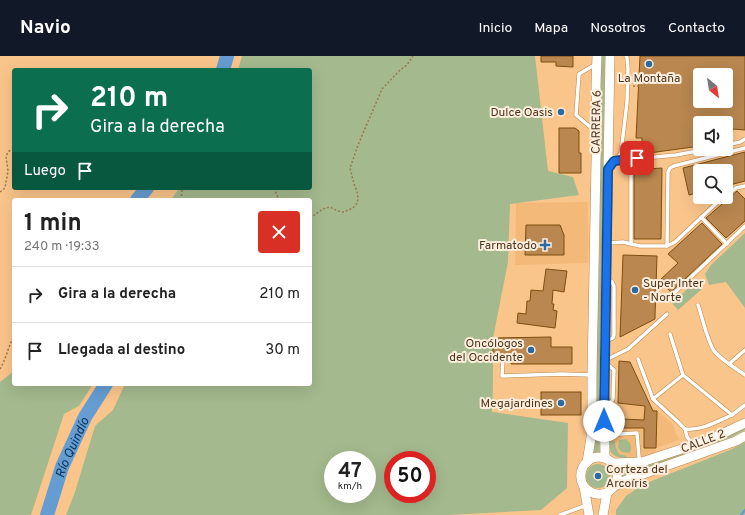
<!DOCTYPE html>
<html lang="es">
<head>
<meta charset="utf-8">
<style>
	:root { --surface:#fff; --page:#f2f2f2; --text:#222; --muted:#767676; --line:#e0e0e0; --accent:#111827 }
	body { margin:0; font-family:Overpass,sans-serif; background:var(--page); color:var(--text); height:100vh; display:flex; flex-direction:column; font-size:15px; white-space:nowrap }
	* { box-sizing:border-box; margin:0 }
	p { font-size:13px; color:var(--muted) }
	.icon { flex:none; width:22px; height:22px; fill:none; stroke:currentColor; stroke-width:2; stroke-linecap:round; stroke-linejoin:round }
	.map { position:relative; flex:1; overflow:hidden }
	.sheet { position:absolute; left:12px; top:142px; width:300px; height:188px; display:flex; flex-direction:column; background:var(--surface); border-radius:4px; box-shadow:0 4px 16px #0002 }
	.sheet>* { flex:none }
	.top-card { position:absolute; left:12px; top:12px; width:300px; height:122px; border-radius:4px; box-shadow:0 4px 16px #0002; background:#0b6e4f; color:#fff; overflow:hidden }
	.needle { width:26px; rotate:150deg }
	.fabs { position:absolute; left:693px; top:12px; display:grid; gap:8px }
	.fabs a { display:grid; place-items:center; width:40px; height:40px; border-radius:4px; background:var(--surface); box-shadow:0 4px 16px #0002; font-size:20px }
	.speed { position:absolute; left:324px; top:395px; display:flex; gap:8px; font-size:20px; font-weight:700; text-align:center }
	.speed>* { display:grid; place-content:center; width:52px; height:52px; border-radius:50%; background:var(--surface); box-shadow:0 4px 16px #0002; line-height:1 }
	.speed small { font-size:10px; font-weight:400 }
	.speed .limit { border:6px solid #d22; background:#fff; color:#111 }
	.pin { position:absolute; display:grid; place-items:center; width:34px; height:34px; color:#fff; margin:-17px; border-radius:8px; box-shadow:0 2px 6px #0006 }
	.me { position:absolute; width:44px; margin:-22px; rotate:0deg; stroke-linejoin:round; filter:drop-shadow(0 0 3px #0008) }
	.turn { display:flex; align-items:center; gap:14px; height:84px; padding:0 12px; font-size:18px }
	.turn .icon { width:52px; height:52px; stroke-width:2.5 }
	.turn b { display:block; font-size:28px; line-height:34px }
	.then { display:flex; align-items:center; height:38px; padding:0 12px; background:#0003; gap:8px; font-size:15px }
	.round { display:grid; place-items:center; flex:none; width:42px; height:42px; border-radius:4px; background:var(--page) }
	.head { display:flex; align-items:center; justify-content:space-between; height:68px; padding:0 12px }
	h1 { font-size:24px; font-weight:700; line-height:30px }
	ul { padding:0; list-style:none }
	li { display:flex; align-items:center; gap:12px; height:56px; padding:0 12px; border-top:1px solid var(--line) }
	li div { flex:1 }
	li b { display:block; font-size:15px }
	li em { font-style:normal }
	header { display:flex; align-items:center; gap:24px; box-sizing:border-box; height:56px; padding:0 20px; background:var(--accent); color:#fff }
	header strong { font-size:19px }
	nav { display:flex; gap:22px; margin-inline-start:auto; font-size:14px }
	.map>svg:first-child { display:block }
</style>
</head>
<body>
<header>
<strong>Navio</strong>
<nav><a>Inicio</a><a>Mapa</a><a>Nosotros</a><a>Contacto</a></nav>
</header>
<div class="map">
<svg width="745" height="459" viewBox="0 0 745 459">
	<rect width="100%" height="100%" fill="#fac58b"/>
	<g fill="#f3b979">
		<polygon points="588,146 588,207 515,209 516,147"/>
		<polygon points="618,347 651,350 672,367 679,384 656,392 655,397 647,400 633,402 623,402 616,400 609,395 608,361 609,348"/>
	</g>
	<g fill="#a4b98d" fill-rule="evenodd">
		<path d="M242,0H535L548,115L573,121L579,139L510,148L508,206L493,282V331L492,356L568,367L567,432L541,454L449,459H66L75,436L95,370L113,354L125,328H310V144H171L179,132H310V14H238ZM333,404H367V438H333ZM393,404H427V438H393Z"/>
		<path d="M601,0H605C603,127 600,255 599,382L600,398L595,397L592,398L595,381L597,282L600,181L599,104Z"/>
		<polygon points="745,177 745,252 726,226 709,229 705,218 711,209"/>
		<polygon points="695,226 702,233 678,254 672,247"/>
		<polygon points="14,315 14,328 93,328 79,350 64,358 31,459 0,459 0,326"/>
		<polygon points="745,371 745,374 730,382 626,419 621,422 619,411 644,409"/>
		<path d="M626,383C631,387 633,393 629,397L622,396L618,392L619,384Z"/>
		<path d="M609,385H615C615,390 616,393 619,398L627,400L626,402C614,401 610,399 608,386Z"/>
		<polygon points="745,386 745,459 616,459 616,454 626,440 644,428 730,394"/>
		<circle cx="598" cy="420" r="12"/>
	</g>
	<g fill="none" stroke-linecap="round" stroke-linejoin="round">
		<polyline stroke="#659dd2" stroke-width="2.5" points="741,459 745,454"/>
		<g stroke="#659dd2" stroke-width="14">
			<polyline points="223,14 227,0"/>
			<polyline points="137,144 147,132"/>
			<path id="s1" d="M47,459L62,411L85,361L106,328"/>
		</g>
	</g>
	<g fill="#b9874f" stroke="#7c4e0f" fill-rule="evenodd">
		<polygon points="541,0 573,0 573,11 556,10 556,6 541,6"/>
		<path d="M640,0H745V74L733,73L731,85L726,86V67H700V90L642,98V82H636ZM700,19H726V45H700Z"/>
		<polygon points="559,72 575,72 579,75 579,97 581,97 581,117 559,117"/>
		<polygon points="745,96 745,125 726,130 726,115 700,115 700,136 689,139 683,112"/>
		<polygon points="662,112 661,183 634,183 634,119 632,116 632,114"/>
		<polygon points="737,135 745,143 745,165 726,182 706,162"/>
		<polygon points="702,167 722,188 671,236 659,225 678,207 668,198"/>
		<polygon points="526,169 560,169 564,179 564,199 525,199"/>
		<polygon points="623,199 657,200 655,260 655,263 620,281"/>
		<polygon points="546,213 567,215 564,236 553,234 552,248 554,248 553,254 557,255 555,272 517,267 518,257 526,258 527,245 530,245 531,234 543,235"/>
		<polygon points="551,281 551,291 572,291 572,308 511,308 511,298 493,298 493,282"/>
		<polygon points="619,305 630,306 653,355 657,355 656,392 644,392 644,372 621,372 621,363 644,364 645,350 618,347"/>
		<rect x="541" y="336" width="40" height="23"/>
	</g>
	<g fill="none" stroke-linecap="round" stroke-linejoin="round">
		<g stroke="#ba8850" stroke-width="4.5">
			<g id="service">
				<polyline points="595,75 576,59 579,18 596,8"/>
				<polyline points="726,89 740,86 745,83"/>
				<polyline points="614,105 676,99 708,93"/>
				<polyline points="610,111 621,97 627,46 628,13 627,2 626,0"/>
				<polyline points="726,139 736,132 745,130"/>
				<polyline points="701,161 727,188"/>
				<polyline points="608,187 623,186 640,190 667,190 675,186 723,141"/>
				<polyline points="631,188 631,119"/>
				<polyline points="667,190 668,116 670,112 674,110 745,92"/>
				<polyline points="670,241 745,170"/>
				<path d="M698,249C702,260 708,288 715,296C723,305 735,312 745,319"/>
				<polyline points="670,278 683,319"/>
				<polyline points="606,285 613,282 614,279 614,230 612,226 608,223"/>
				<polyline points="638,303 653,343 678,366 685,373 687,381 693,388"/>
				<polyline points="503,304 502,320 562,318 591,319"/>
				<polyline points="729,308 745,294"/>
				<path d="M653,343L683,319L732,359C718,365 701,375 685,373"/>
				<polyline points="605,348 612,345 613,343 614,314 604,305 628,293 667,258"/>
				<polyline points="604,351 617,355 618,378"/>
				<polyline points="732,359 745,349"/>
				<polyline points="604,379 637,377 639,401 641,405"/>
				<polyline points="560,459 587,449"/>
			</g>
		</g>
		<g stroke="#ba8850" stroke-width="10">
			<g id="secondary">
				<polyline points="605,402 604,327 610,0"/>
				<polyline points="587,406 591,382 592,348 592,319 595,161 596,105 597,77 596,29 597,0"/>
				<polyline points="613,407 642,406 709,384 745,367"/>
				<path d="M615,430C626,405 594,390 583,411C580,417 580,423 583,429C588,437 599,441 608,436C611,434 612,432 615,430C619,427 624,425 629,423L736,385L745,380"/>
				<polyline points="584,431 589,459"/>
				<polyline points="603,459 607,437"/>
			</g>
		</g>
		<g stroke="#9c7850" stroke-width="1.5" stroke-dasharray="2 2" stroke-linecap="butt">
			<polyline points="181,14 189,13 202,14"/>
			<polyline points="633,30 639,30"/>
			<polyline points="274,132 279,144"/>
			<polyline points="0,136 5,132 8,115 6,100 9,95 14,93"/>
			<polyline points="181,144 182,135 183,132"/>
			<polyline points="310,162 323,153 330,151 338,155 343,156 353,152 357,147 358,143 357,135 354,128 350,112 358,89 382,33 400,14 407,9 413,0"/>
			<path d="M0,313C6,303 8,291 14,280"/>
		</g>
		<use href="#service" stroke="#fff" stroke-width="3.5"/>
		<use href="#secondary" stroke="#fff" stroke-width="9"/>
	</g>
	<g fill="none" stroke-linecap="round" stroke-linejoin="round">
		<g stroke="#114b97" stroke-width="10">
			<polyline id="route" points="604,365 608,113 614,105 637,102"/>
		</g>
		<use href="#route" stroke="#1a73e8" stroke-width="7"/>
	</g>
	<g fill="#2b6aa0" stroke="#feeedd" stroke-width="1.5">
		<circle cx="649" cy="8" r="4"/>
		<circle cx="561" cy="56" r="4"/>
		<path d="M543 183h4v4h4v4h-4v4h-4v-4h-4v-4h4z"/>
		<circle cx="635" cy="234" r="4"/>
		<circle cx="531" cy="294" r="4"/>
		<circle cx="561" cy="347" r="4"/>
		<circle cx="598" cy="420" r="4"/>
	</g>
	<g text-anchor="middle" stroke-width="4" stroke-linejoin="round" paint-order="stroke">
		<g font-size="12" fill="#4b361e" stroke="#feeedd" text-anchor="end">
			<text x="649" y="26" text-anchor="middle">La Montaña</text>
			<text x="553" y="60">Dulce Oasis</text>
			<text x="537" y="193">Farmatodo</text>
			<text x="643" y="231" text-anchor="start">Super Inter<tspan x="643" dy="14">- Norte</tspan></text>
			<text x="523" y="291">Oncólogos<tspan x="523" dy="14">del Occidente</tspan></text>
			<text x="553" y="351">Megajardines</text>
			<text x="606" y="417" text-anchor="start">Corteza del<tspan x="606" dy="14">Arcoíris</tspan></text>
		</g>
		<g font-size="12" fill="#4b361e" stroke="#feeedd">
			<text transform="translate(596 66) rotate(-89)" y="4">CARRERA 6</text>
			<text transform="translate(703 385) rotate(-21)" y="4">CALLE 2</text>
		</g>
		<g font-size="13" font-style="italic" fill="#063255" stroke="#feeedd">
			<text dy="5" stroke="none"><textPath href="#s1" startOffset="72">Río Quindío</textPath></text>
		</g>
	</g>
</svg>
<div class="fabs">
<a><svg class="needle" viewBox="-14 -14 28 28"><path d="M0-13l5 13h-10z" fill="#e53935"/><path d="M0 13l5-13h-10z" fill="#767676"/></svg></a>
<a><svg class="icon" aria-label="sound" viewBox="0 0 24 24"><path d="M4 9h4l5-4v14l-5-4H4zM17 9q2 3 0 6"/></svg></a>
<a><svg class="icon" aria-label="search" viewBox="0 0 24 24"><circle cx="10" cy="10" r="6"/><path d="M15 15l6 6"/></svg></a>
</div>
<div class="speed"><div>47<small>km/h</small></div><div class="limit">50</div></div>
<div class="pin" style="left:637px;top:102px;background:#d93025"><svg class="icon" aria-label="arrive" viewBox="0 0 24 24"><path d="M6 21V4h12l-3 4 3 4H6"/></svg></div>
<svg class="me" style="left:604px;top:365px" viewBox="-20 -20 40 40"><circle r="19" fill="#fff"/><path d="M0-13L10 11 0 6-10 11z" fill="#1a73e8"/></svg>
<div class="top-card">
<div class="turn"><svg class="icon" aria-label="right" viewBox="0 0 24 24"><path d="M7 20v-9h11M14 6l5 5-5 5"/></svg><div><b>210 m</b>Gira a la derecha</div></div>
<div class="then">Luego<svg class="icon" aria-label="arrive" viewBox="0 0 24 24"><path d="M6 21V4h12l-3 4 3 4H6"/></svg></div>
</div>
<section class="sheet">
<div class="head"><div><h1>1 min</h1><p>240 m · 19:33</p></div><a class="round" style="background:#d93025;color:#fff"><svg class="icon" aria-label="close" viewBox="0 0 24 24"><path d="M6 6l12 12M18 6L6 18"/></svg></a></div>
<ul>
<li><svg class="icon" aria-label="right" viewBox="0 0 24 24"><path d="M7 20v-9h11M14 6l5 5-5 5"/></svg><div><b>Gira a la derecha</b></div><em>210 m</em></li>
<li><svg class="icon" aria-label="arrive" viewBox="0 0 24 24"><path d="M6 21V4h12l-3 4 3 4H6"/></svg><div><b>Llegada al destino</b></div><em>30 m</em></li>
</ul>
</section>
</div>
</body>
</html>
